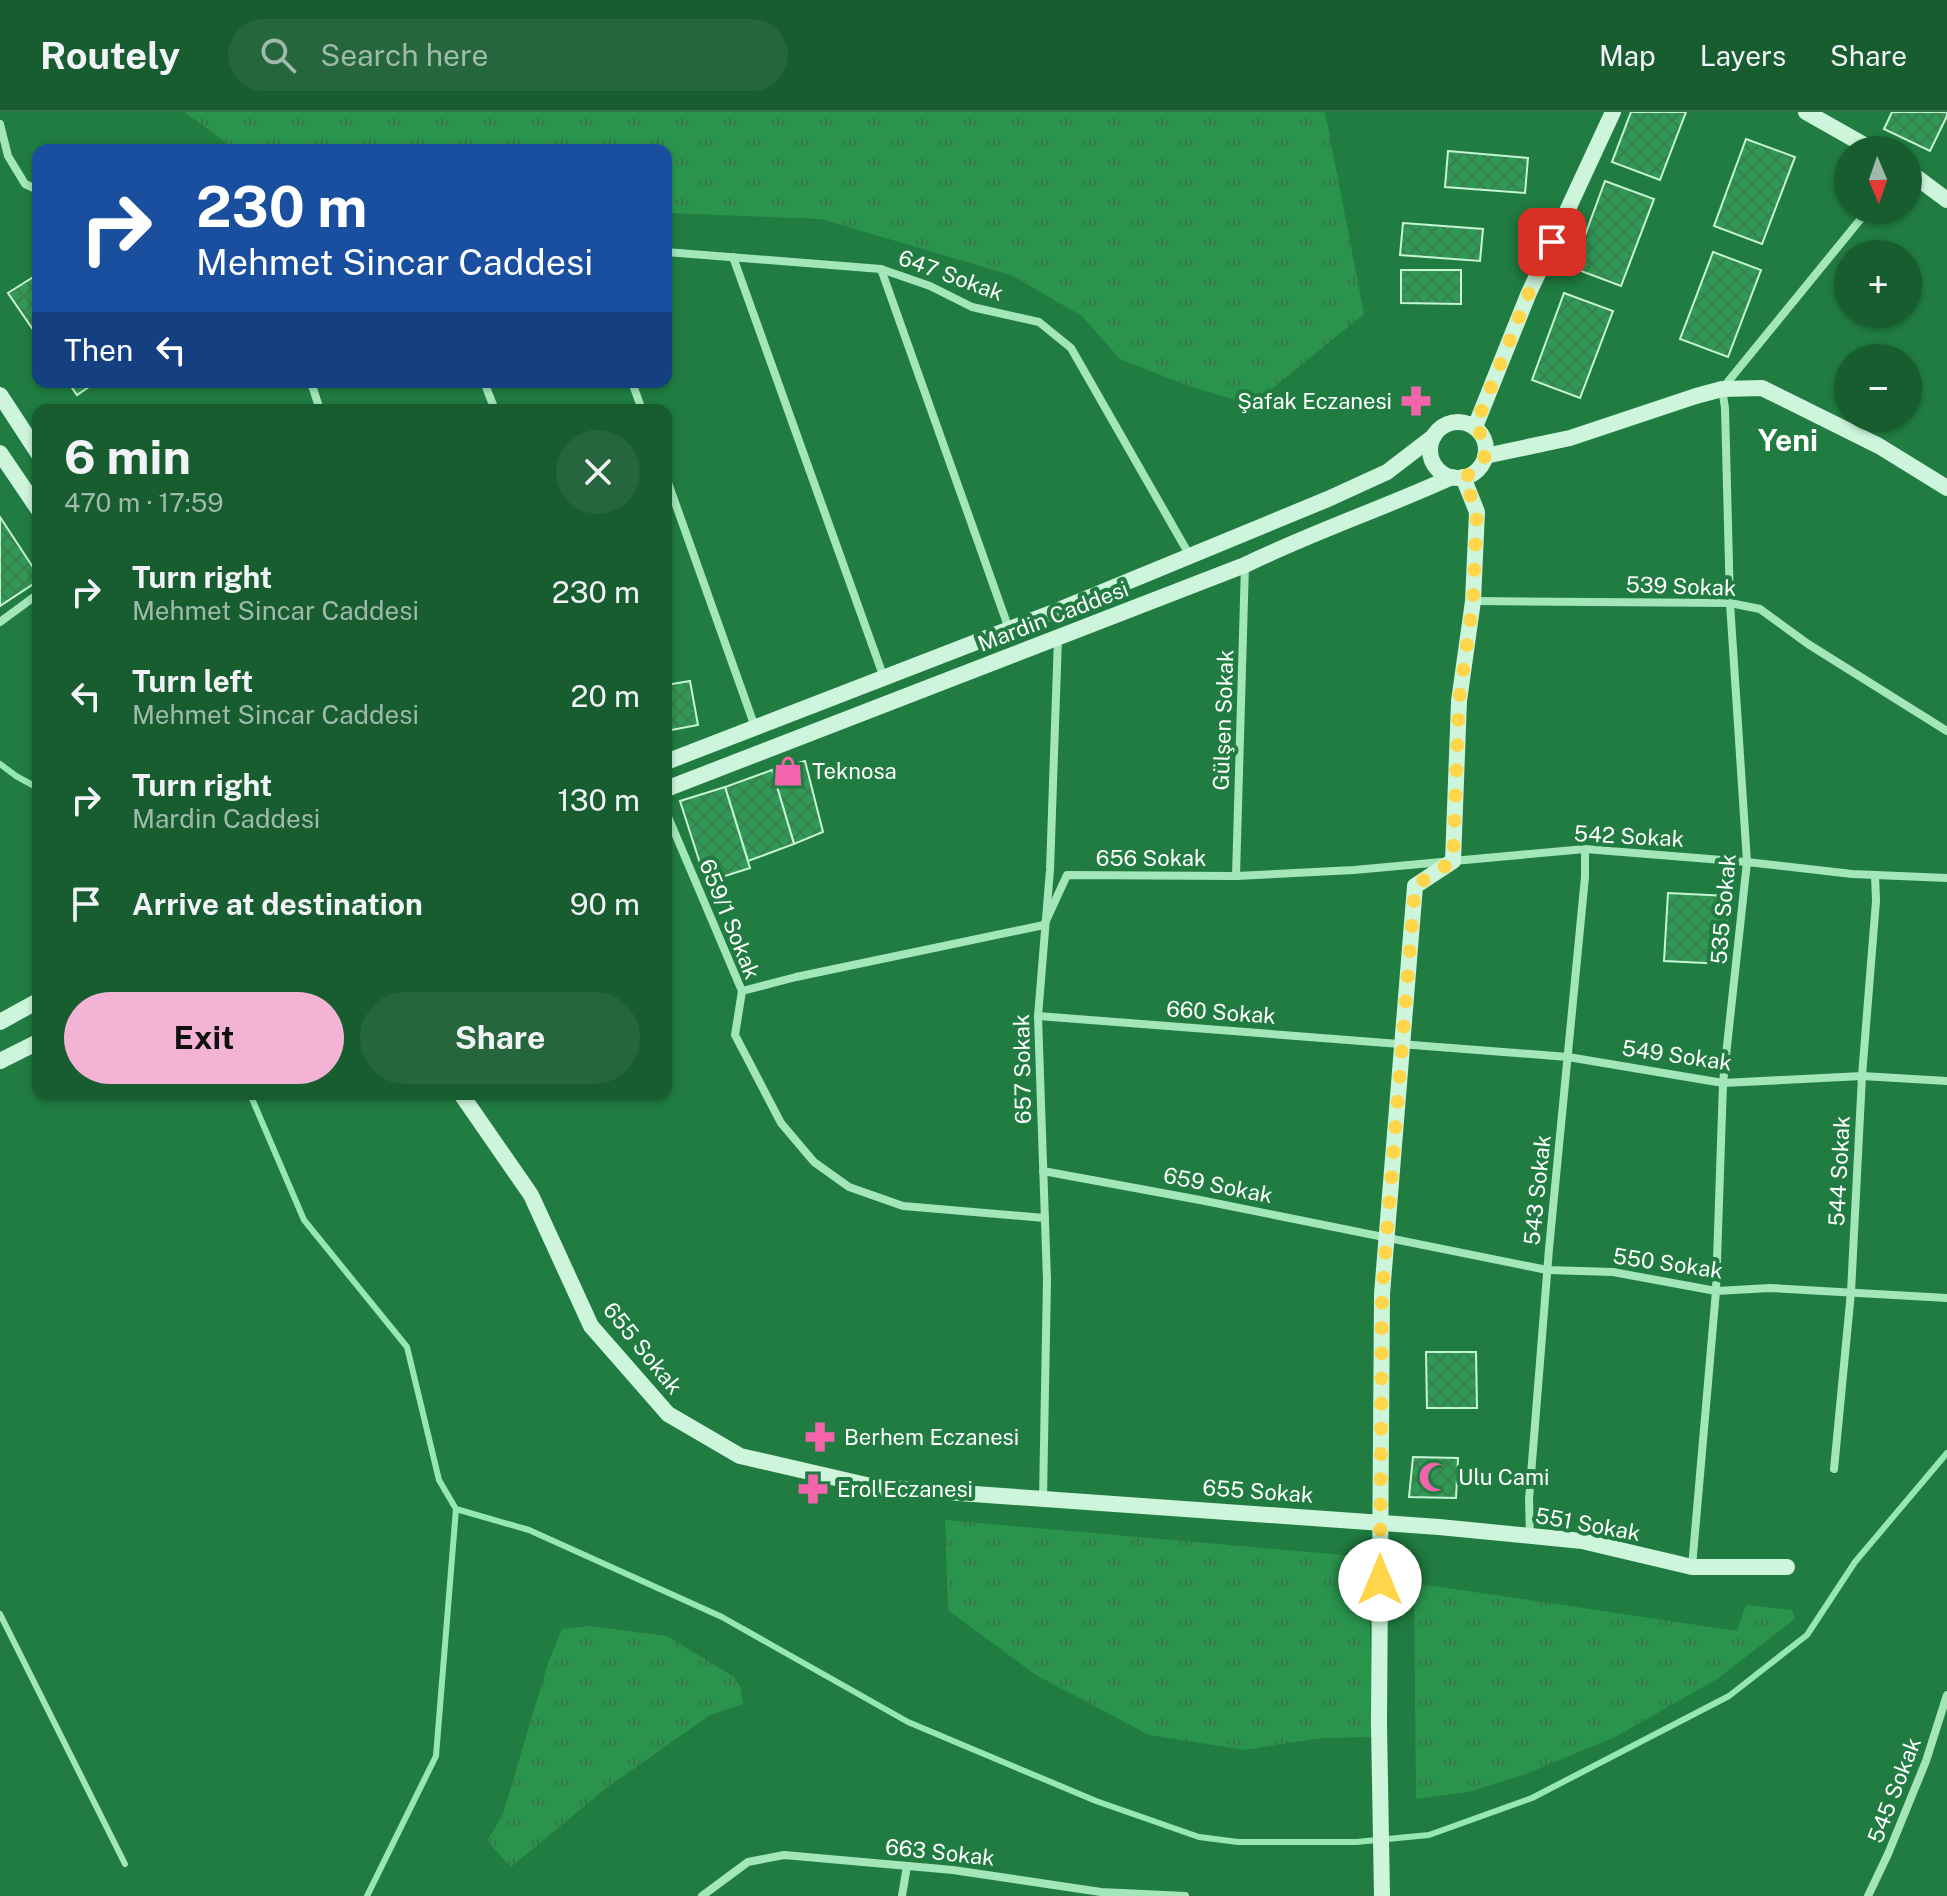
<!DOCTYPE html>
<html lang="en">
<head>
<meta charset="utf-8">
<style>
	:root { --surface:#185d30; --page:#25663c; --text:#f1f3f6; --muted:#9fbaab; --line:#36724c; --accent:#f2b3d5 }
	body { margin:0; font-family:"Public Sans",sans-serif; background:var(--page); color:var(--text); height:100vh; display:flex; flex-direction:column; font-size:30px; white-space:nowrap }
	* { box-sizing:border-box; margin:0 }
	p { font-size:26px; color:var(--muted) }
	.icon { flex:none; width:44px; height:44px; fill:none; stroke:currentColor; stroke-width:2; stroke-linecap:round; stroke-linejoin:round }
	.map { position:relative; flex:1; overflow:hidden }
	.sheet { position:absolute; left:32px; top:292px; width:640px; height:696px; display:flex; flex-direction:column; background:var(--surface); border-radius:16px; box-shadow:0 2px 6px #0004 }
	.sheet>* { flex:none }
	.banner { position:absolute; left:32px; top:32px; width:640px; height:244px; border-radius:16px; box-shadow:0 2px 6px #0004; background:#1a4fa0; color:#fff; overflow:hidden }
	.needle { width:52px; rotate:178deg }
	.controls { position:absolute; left:1834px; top:24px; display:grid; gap:16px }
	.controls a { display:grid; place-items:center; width:88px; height:88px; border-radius:50%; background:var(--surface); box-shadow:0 2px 6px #0004; font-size:40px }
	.pin { position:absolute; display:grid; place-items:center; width:68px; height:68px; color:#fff; margin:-34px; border-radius:16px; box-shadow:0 4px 12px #0006 }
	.me { position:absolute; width:88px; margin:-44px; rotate:0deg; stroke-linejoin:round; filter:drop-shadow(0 0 6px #0008) }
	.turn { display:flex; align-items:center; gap:28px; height:168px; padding:0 32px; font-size:36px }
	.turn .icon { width:104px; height:104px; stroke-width:2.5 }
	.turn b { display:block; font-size:56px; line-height:68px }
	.then { display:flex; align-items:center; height:76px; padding:0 32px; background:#0003; gap:16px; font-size:30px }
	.round { display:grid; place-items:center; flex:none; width:84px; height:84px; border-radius:42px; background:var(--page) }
	.headline { display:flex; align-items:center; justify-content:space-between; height:136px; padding:0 32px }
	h1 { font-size:48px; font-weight:700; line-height:60px }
	.button { display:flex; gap:16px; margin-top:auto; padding:16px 32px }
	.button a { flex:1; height:92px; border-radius:48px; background:var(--accent); color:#111; font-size:32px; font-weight:700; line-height:92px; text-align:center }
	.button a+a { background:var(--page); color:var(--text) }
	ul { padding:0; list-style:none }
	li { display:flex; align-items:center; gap:24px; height:104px; padding:0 32px }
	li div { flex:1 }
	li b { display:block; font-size:30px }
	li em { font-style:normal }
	header { display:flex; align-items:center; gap:48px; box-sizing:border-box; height:112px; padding:0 40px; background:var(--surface); border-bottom:2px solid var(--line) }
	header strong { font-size:38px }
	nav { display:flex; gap:44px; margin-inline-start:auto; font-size:28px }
	.search { width:560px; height:72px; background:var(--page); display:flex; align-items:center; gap:20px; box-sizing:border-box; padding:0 28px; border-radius:44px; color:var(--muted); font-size:30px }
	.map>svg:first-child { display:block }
</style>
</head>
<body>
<header>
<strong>Routely</strong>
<div class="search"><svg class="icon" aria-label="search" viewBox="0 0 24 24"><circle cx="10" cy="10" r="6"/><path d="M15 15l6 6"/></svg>Search here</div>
<nav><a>Map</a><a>Layers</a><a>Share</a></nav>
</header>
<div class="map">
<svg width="1947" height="1784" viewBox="0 0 1947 1784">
	<defs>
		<pattern id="grass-tufts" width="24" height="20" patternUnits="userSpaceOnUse" patternTransform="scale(2)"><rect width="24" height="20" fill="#2a944d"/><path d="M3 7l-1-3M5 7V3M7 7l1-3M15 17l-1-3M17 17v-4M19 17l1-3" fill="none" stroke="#38774d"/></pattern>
		<pattern id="building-cross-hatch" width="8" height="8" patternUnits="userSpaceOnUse" patternTransform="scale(2)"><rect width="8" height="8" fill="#309953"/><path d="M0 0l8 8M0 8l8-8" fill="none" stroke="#3a7e51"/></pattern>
	</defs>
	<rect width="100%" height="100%" fill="#207c40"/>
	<g fill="url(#grass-tufts)">
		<polygon points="184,0 1325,0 1364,202 1252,293 1186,273 1120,247 1082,204 1011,163 821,107 666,101 666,38 236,38"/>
		<polygon points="945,1408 1367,1445 1374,1625 1321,1626 1245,1638 1149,1623 1036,1563 948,1498"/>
		<polygon points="1414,1471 1737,1519 1746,1493 1792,1498 1795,1507 1717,1567 1615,1625 1526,1662 1468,1680 1416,1687"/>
		<polygon points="590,1514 667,1524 734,1565 740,1574 743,1592 710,1603 605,1677 511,1755 487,1729 503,1702 548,1551 562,1517"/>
	</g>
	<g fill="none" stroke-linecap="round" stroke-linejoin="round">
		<g stroke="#96e8b0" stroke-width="6">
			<polyline points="0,652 16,664 38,676"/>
			<polyline points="250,982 304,1108 407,1235 439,1368 456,1397 529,1418 722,1505 908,1610 1096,1689 1199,1725 1238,1730 1356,1730 1429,1723 1532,1686 1729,1584 1807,1523 1855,1450 1947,1341"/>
			<polyline points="367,1784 436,1644 456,1397"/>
		</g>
	</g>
	<g fill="url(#building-cross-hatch)" stroke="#c6f5d6" stroke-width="2">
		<polygon points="1631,0 1686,0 1660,68 1612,50"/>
		<polygon points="1892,0 1947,0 1947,4 1930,39 1884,17"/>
		<polygon points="1746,27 1795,45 1762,132 1714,114"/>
		<polygon points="1448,39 1528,46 1525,81 1445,75"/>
		<polygon points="1605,69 1654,87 1621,174 1573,156"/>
		<polygon points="1403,111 1483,117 1480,149 1400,143"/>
		<polygon points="1713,140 1761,158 1728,245 1680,227"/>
		<polygon points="1401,158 1461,158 1461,192 1401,191"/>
		<polygon points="38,162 38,225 8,181"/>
		<polygon points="1564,181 1613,199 1580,286 1532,268"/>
		<polygon points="68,270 96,270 77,283"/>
		<polygon points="0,405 38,463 38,469 0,494"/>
		<polygon points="690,569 698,613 666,619 666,573"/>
		<polygon points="805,649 823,720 794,732 772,658"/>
		<polygon points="772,658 794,732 748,749 725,675"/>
		<polygon points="725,675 750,756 706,770 680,689"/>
		<polygon points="1668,781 1728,784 1725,852 1664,849"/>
		<polygon points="1426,1240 1476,1240 1477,1296 1427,1296"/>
		<polygon points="1413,1345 1458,1346 1456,1386 1409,1385"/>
	</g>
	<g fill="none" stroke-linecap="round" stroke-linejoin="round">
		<polyline stroke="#a3e6b9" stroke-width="6" points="0,1502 125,1752"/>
		<g stroke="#a3e6b9" stroke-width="8">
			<polyline points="0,12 8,44 25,72 38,78"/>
			<polyline points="666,140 881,157 930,174 972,195 1039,210 1071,236 1190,444"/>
			<polyline points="733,145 884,566"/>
			<polyline points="881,157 1009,517"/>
			<polyline points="311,270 320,298"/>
			<polyline points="484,270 495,298"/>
			<polyline points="632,270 642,298"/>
			<polyline points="666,365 755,615"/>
			<polyline points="1473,489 1730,491 1760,497 1808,532 1947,619"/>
			<polyline points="0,510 38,482"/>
			<polyline points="666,700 742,879 735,923 781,1011 814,1050 849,1075 903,1094 1045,1106"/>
			<polyline points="1236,764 1245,453"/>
			<polyline points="742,879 796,865 1044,813 1067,763 1236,764 1354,758 1585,737 1747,750 1852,762 1947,766"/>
			<polyline points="1038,904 1568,945 1723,971 1862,964 1947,969"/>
			<polyline points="1043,1059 1200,1088 1547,1158 1613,1160 1716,1179 1770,1176 1947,1186"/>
			<polyline points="1834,1357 1851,1180 1862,964 1876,789 1875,763"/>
			<polyline points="1043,1386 1047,1168 1038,904 1050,758 1058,526"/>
			<polyline points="1530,1424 1529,1388 1549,1137 1585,765 1585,737"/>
			<polyline points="1692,1455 1716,1179 1723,971 1747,750 1730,491 1725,296 1722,277 1868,98"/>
			<polyline points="702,1784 748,1750 784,1743 953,1758 1101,1780 1185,1784"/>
			<polyline points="902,1784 907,1754"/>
			<polyline points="1868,1784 1888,1742 1926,1649 1947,1583"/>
		</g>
		<g stroke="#cdf5db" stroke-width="16">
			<polyline points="1806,0 1873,38"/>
			<polyline points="1908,59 1947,88"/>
			<polyline points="0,283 38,341"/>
			<circle cx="1458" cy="338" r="28"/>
			<polyline points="1475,315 1528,183 1613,0"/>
			<polyline points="0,341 38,397"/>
			<polyline points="1485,344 1570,326 1696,284 1722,277 1762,276 1879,334 1947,376"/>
			<polyline points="666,650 1054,500 1328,387 1387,360 1434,324"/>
			<path d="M666,677L1245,453C1313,420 1384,396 1452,365"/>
			<polyline points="0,910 38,889"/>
			<polyline points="0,949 38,930"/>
			<polyline points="461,982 531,1083 591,1214 668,1302 740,1344 875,1375 1439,1415 1582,1429 1692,1455 1787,1455"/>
			<polyline points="1382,1784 1379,1612 1382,1182 1415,774 1453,749 1459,589 1473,489 1477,400 1463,365"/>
		</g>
	</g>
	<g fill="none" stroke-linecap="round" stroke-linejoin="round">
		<path stroke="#ffd54a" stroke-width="14" stroke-dasharray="0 25.2" d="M1380,1468L1382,1182L1415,774L1453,749L1459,589L1473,489L1477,400L1463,365C1487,357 1493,333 1475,315L1528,183L1552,130"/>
	</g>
	<defs>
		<g id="pharmacy-bare" transform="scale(2.4)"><path d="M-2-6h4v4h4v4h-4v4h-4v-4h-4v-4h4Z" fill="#f464ac" stroke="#207c40" stroke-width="2.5" paint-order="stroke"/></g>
		<g id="shop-bare" transform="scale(2.4)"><path d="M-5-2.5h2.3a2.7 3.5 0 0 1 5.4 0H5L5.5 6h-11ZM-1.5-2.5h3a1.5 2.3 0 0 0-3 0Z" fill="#f464ac" stroke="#207c40" stroke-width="2.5" paint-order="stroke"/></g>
		<g id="mosque-bare" transform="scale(2.4)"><path d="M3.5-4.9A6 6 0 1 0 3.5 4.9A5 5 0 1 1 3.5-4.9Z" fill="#f464ac" stroke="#207c40" stroke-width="2.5" paint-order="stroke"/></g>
	</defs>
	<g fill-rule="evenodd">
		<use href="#pharmacy-bare" x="1416" y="289"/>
		<use href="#shop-bare" x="788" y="659"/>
		<use href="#pharmacy-bare" x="820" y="1325"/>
		<use href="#mosque-bare" x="1434" y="1365"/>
		<use href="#pharmacy-bare" x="813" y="1377"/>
	</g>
	<g text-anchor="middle" stroke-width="8" stroke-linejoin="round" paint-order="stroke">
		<g font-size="22" fill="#fff" stroke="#207c40">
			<text transform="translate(951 163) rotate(20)" y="8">647 Sokak</text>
			<text transform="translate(1681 474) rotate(2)" y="8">539 Sokak</text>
			<text transform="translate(1053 504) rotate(-21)" y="8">Mardin Caddesi</text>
			<text transform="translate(1223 608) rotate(-88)" y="8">Gülşen Sokak</text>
			<text transform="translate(1629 724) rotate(3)" y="8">542 Sokak</text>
			<text x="1151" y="754">656 Sokak</text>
			<text transform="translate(1723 797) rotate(-85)" y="8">535 Sokak</text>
			<text transform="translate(730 807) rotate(68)" y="8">659/1 Sokak</text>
			<text transform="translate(1221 900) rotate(4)" y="8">660 Sokak</text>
			<text transform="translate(1677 943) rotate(8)" y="8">549 Sokak</text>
			<text transform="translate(1022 957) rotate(-91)" y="8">657 Sokak</text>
			<text transform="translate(1839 1059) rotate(-87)" y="8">544 Sokak</text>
			<text transform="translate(1218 1073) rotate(11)" y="8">659 Sokak</text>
			<text transform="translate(1537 1078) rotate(-84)" y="8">543 Sokak</text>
			<text transform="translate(1668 1151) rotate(8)" y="8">550 Sokak</text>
			<text transform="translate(643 1236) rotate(51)" y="8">655 Sokak</text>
			<text transform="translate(1258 1379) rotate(4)" y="8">655 Sokak</text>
			<text transform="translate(1588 1412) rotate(10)" y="8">551 Sokak</text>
			<text transform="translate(1894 1678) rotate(-69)" y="8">545 Sokak</text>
			<text transform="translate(940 1740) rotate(6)" y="8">663 Sokak</text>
		</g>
		<g font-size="22" fill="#fff" stroke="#207c40" text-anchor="start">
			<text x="1392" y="297" text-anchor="end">Şafak Eczanesi</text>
			<text x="812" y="667">Teknosa</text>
			<text x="844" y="1333">Berhem Eczanesi</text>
			<text x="1458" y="1373">Ulu Cami</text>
			<text x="837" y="1385">Erol Eczanesi</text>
		</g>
		<g font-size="30" font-weight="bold" fill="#fff" stroke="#207c40">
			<text x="1788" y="339">Yeni</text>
		</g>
	</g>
</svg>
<div class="controls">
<a><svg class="needle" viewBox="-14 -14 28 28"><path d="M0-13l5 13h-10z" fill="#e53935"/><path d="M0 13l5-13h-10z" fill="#9fbaab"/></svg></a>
<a>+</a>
<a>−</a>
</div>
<div class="pin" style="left:1552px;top:130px;background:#d93025"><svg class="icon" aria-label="arrive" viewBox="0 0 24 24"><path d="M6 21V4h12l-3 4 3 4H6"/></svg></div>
<svg class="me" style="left:1380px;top:1468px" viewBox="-20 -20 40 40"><circle r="19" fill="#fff"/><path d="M0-13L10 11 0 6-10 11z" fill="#ffd54a"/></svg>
<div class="banner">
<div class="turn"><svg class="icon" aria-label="right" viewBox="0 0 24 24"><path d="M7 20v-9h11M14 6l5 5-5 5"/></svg><div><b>230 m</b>Mehmet Sincar Caddesi</div></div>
<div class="then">Then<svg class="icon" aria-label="left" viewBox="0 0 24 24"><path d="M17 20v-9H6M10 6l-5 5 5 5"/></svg></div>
</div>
<section class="sheet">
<div class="headline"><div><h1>6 min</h1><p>470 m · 17:59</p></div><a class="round"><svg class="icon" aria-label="close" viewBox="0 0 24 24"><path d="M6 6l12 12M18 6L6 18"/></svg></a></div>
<ul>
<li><svg class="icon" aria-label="right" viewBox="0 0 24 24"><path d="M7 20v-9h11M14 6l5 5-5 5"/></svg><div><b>Turn right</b><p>Mehmet Sincar Caddesi</p></div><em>230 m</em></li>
<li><svg class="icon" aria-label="left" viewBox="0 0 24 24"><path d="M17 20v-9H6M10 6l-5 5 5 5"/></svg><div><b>Turn left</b><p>Mehmet Sincar Caddesi</p></div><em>20 m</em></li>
<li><svg class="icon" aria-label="right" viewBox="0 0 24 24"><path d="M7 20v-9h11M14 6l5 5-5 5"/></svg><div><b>Turn right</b><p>Mardin Caddesi</p></div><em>130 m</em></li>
<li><svg class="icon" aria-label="arrive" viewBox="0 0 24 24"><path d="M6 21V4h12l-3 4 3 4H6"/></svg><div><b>Arrive at destination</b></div><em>90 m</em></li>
</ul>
<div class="button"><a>Exit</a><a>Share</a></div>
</section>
</div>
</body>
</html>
